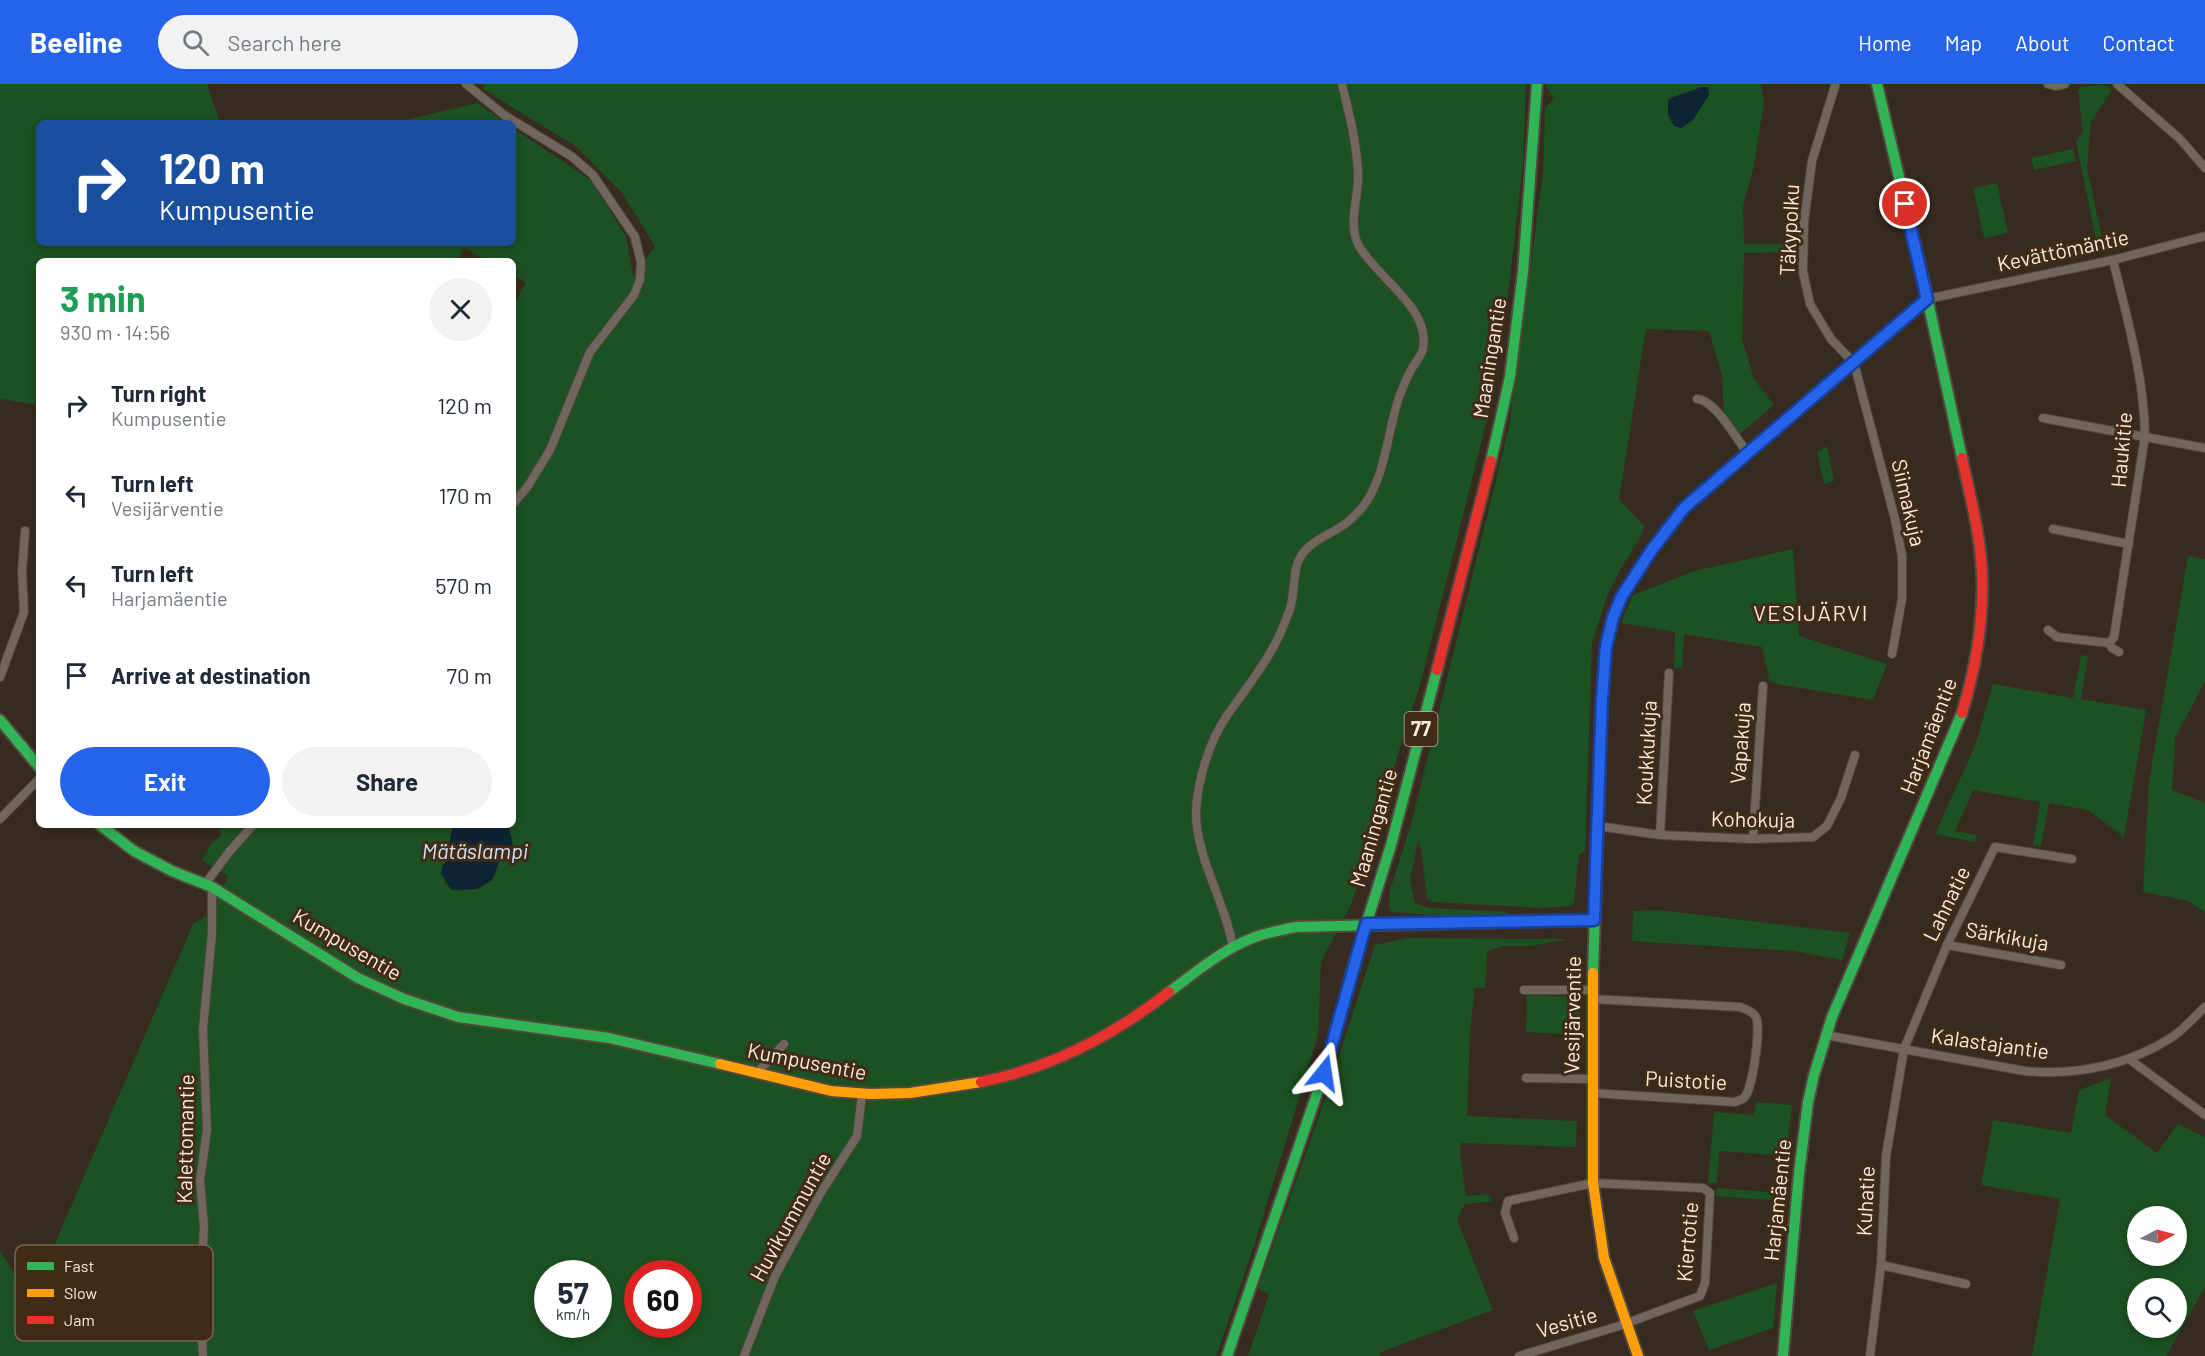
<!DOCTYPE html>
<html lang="en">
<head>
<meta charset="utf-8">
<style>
	:root { --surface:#fff; --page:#f2f2f3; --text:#1f2937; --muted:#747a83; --accent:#2563eb }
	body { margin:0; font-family:Barlow,sans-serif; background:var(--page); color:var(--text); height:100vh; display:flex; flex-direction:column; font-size:22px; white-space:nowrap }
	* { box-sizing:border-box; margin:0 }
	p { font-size:20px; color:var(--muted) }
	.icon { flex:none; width:33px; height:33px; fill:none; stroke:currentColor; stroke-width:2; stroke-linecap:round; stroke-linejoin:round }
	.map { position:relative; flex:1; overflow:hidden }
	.side { position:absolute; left:36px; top:174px; width:480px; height:570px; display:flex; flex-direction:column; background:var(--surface); border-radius:9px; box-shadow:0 3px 9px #0003 }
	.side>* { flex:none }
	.hud { position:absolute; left:36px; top:36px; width:480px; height:126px; border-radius:9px; box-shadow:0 3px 9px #0003; background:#1a4fa0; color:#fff; overflow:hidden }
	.needle { width:39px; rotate:83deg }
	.controls { position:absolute; left:2127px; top:1122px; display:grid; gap:12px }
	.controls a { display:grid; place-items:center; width:60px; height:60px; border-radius:50%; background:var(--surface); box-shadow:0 3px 9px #0003; font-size:30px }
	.speed { position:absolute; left:534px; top:1176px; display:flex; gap:12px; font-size:30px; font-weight:700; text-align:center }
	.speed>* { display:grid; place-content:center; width:78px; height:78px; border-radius:50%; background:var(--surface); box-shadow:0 3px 9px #0003; line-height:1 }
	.speed small { font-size:15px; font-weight:400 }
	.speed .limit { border:9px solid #d22; background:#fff; color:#111 }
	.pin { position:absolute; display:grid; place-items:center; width:51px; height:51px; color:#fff; margin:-26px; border:3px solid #fff; border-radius:50%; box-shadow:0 2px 6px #0007 }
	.me { position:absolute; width:66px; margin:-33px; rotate:15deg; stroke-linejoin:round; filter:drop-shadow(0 0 4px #0008) }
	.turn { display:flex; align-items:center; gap:21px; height:126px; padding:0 24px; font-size:27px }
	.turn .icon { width:78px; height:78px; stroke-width:2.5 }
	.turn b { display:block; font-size:42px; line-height:51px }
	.round { display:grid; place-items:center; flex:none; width:63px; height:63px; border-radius:32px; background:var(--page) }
	.overview { display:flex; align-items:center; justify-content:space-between; height:102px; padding:0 24px }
	h1 { font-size:36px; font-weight:700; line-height:45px; color:#1e9e55 }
	.action { display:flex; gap:12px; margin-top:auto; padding:12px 24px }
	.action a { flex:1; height:69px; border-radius:36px; background:var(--accent); color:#fff; font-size:24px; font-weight:700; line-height:69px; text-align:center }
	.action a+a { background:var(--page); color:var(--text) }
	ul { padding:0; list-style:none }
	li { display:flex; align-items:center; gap:18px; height:90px; padding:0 24px }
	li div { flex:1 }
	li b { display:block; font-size:22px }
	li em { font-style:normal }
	header { display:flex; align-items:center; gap:36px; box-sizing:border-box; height:84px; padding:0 30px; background:var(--accent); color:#fff }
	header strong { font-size:28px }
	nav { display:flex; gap:33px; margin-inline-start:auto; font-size:21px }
	.search { width:420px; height:54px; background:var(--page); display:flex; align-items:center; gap:15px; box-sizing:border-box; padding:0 21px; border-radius:33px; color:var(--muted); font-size:22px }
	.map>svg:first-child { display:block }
</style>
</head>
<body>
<header>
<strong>Beeline</strong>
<div class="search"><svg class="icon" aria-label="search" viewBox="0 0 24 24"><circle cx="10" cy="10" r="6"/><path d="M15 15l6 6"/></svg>Search here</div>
<nav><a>Home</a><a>Map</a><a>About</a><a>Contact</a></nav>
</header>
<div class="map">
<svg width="2205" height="1272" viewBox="0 0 2205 1272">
	<rect width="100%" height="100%" fill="#372b1f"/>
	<g fill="#1c5121" fill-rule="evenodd">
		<path d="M0,0H207L220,39H39V159H513V44L591,96L626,152L633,192L655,162L622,109L577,63L483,5L485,0H1526L1523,80L1508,210L1486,340L1421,597L1351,821L1321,878L1318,951L1255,1159L1216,1272H0V1167L31,1215L193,840L213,828L228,792L202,776L212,758L220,753L221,741H460L448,776L445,799L452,806C467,807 488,806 495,790C498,784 497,777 501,772C509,762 513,754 508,741H513V223L526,198L513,191V177H488L464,164L457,177H39V321L0,315ZM548,1190H598V1240H548ZM638,1190H688V1240H638Z"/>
		<polygon points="1545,0 1761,0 1764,19 1753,86 1743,122 1744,160 1795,160 1795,168 1744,169 1742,255 1754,295 1774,321 1740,350 1724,333 1722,291 1709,247 1646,245 1619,415 1644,442 1640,454 1620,486 1608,509 1592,559 1585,767 1579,770 1574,818 1571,822 1543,824 1433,818 1427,815 1421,765 1418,756 1410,796 1415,819 1430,824 1506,828 1510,832 1441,832 1391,828 1389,823 1390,806 1411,741 1509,343 1543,89 1545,24 1554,15"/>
		<polygon points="2098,1 2107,2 2112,6 2091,38 2087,83 2102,154 2096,155 2076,58 2083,48 2078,7 2081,3"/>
		<polygon points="477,19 506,39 393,39"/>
		<polygon points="2073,65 2076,77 2034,86 2031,74"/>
		<polygon points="1997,99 2008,149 1984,154 1973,104"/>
		<polygon points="1827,362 1834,397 1824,400 1817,368"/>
		<polygon points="1793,465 1799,552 1887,580 1873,616 1777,600 1769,596 1762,563 1684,550 1682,584 1674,584 1675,548 1621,539 1633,511 1694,487"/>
		<polygon points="2188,472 2205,475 2205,597 2175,654 2172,706 2205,719 2205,829 2189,817 2143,808 2149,697"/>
		<polygon points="2081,571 2088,572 2081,615 2146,626 2124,753 2088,726 2049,719 2041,762 2033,761 2040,718 1973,706 1955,747 1976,751 1975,758 1935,750 1975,662 1993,600 2073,614"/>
		<polygon points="1659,826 1850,849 1842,876 1793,867 1632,857 1633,827"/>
		<polygon points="1407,854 1568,855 1531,862 1504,862 1487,867 1485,904 1475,904 1470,946 1467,1032 1577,1037 1576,1063 1461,1059 1460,1070 1466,1112 1489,1110 1492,1117 1465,1120 1457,1135 1493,1226 1381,1268 1380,1272 1248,1272 1269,1210 1258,1204 1324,1018 1375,861"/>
		<polygon points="1527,911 1574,913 1578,915 1580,922 1579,951 1526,948"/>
		<path d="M2111,994L2105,1031L2157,1069L2178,1040L2205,1053V1203L2166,1272H2032L2060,1115L1981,1101L1993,1036L2071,1049L2079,1006ZM2176,1132V1172H2138V1132ZM2138,1204H2176V1244H2138Z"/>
		<polygon points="1756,1018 1792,1021 1786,1072 1719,1067 1717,1099 1708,1099 1714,1028 1754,1031"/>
		<polygon points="1716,1104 1784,1109 1784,1117 1716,1112"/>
		<polygon points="1777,1199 1773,1244 1709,1266 1693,1227"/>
	</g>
	<g fill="#0e2334">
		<polygon points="1702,3 1708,3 1709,11 1693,36 1681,44 1674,42 1668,31 1668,15"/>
		<polygon points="460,741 508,741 513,760 501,772 492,796 477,805 452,806 441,790 442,782 448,776 445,768 449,762 452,745"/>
	</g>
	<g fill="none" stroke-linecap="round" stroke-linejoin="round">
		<g stroke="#51473d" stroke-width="10">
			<g id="street">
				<polyline points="466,0 504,31 571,72 593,91 635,153 641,178 640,196 634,211 590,268 550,366 528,402 513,420"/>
				<polyline points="2048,0 2056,2 2065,0"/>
				<polyline points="2117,0 2180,55 2205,84"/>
				<polyline points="1835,2 1812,77 1804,138 1803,188 1810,220 1831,255 1854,279 1895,435 1902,472 1902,515 1892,570"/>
				<polyline points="1927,215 2113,176 2205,152"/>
				<path d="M1697,315C1715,316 1737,355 1748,370"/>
				<polyline points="2043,334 2205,364"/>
				<polyline points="2053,445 2129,460"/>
				<polyline points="2048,546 2057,553 2109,559"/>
				<path d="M2109,559L2114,553L2145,352C2144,292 2127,234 2113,176"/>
				<polyline points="2109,559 2112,564 2119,568"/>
				<polyline points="0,593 24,528 22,488 25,447"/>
				<polyline points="0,735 39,695"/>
				<polyline points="1598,742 1660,751 1753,755 1813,753 1827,742 1841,714 1855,671"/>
				<polyline points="1660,751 1669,589"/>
				<polyline points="1753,755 1763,602"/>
				<polyline points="205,800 230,767 253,741"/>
				<polyline points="1947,861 2061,881"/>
				<path d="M1233,864C1226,819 1196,774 1196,729C1197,698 1209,658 1226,633C1246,604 1269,577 1283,543C1286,535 1291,525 1292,516C1295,501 1293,482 1303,469C1313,456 1329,451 1342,442C1348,439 1355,431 1360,426C1386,398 1387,344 1401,308C1404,301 1407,293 1411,286C1415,279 1421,272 1423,265C1431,224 1377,194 1359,162C1347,140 1359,114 1358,90C1357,60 1349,29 1342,0"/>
				<polyline points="1524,906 1592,906"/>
				<path d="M1592,915L1740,923C1745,925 1753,927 1756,933C1761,944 1753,1005 1744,1014C1743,1015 1737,1017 1735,1018L1592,1009"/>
				<path d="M1825,951L2025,987C2076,992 2131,981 2175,951C2186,943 2195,932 2205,923"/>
				<polyline points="2129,975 2205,1031"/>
				<polyline points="757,989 784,960"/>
				<polyline points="1526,994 1592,995"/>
				<polyline points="1514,1154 1505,1129 1508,1117 1593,1099 1703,1104 1710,1109 1705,1199 1700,1212 1619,1242 1519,1272"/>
				<polyline points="1881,1181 1966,1200"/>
				<polyline points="203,1272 200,1216 204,1143 200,1096 207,1046 203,945 212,849 212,803"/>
				<polyline points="744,1272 775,1192 820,1110 857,1052 862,1011"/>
				<polyline points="1870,1272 1881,1181 1886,1072 1904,965 1947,861 1995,763 2072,775"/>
			</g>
		</g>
		<g stroke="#51473d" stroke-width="14">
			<g id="fast">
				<polyline points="1877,0 1922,190 1962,374"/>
				<polyline points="1491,377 1510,293 1523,188 1537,0"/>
				<polyline points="0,636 39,683"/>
				<polyline points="100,741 134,767 172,787 212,803 358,894 404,915 458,933 609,954 720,980"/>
				<polyline points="1593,889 1602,615 1606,563 1613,533 1622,512 1651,467 1684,424 1778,343"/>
				<path d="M1169,908C1196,888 1223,865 1255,853C1268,848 1282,846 1296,843L1594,836"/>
				<polyline points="1227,1272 1324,989 1356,873 1391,761 1437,586"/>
				<polyline points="1783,1272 1799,1089 1808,1018 1814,991 1832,933 1962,629"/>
			</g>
		</g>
		<g stroke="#51473d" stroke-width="14">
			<g id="slow">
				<polyline points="1778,343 1927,215"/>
				<polyline points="1593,889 1593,1099 1604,1174 1638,1272"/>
				<polyline points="720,980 831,1007 870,1010 910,1009 981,998"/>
			</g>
		</g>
		<g stroke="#51473d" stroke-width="14">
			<g id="jam">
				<polyline points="1437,586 1491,377"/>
				<path d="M1962,629C1976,583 1984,536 1982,488C1980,450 1970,411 1962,374"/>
				<path d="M981,998C1050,984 1114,951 1169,908"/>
			</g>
		</g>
		<use href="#street" stroke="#70665e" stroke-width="8"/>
		<use href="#fast" stroke="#30b455" stroke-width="10"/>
		<use href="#slow" stroke="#ff9f0a" stroke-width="10"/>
		<use href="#jam" stroke="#e5322d" stroke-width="10"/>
	</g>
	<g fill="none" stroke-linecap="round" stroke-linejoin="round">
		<g stroke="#184099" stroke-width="15">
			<polyline id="route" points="1324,989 1366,840 1594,836 1602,615 1606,563 1613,533 1622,512 1651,467 1684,424 1927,215 1905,120"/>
		</g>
		<use href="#route" stroke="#2563eb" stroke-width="10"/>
	</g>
	<g text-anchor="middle" stroke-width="6" stroke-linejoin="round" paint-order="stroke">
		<rect fill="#412b15" stroke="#c2b1a2" stroke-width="1.5" x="1404.5" y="628" width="33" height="34" rx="4.5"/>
		<g font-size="20" font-weight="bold" fill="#faebdf">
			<text x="1421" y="652">77</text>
		</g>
		<g font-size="21" fill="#faebdf" stroke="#412b15">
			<text transform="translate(1790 146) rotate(-87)" y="7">Täkypolku</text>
			<text transform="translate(2063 167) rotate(-12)" y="7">Kevättömäntie</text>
			<text transform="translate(1490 274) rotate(-81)" y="7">Maaningantie</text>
			<text transform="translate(2122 366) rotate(-85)" y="7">Haukitie</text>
			<text transform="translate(1908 419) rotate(77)" y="7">Siimakuja</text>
			<text transform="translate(1929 652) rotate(-69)" y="7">Harjamäentie</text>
			<text transform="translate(1741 659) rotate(-86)" y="7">Vapakuja</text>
			<text transform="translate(1647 669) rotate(-87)" y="7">Koukkukuja</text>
			<text transform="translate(1753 736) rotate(1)" y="7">Kohokuja</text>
			<text transform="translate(1374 744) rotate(-74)" y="7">Maaningantie</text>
			<text transform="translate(1947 820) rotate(-64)" y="7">Lahnatie</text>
			<text transform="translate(2007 853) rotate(10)" y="7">Särkikuja</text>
			<text transform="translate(347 861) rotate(30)" y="7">Kumpusentie</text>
			<text transform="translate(1573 931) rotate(-89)" y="7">Vesijärventie</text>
			<text transform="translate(1990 960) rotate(8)" y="7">Kalastajantie</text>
			<text transform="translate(807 978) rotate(11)" y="7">Kumpusentie</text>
			<text transform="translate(1686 997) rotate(3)" y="7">Puistotie</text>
			<text transform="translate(186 1055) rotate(-89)" y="7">Kalettomantie</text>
			<text transform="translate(1778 1116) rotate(-84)" y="7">Harjamäentie</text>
			<text transform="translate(1866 1117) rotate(-87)" y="7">Kuhatie</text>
			<text transform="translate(791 1133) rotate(-61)" y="7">Huvikummuntie</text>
			<text transform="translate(1688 1158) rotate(-85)" y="7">Kiertotie</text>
			<text transform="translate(1567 1239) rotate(-16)" y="7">Vesitie</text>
		</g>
		<g font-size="22" letter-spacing="1.5" fill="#faebdf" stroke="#412b15">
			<text x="1811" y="537">VESIJÄRVI</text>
		</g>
		<g font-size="22" font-style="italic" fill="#d0e2f4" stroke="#412b15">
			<text x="475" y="775">Mätäslampi</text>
		</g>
	</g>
	<rect x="15" y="1161" width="198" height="96" rx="9" fill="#412b15" stroke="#786552" stroke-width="1.5"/>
	<rect x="27" y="1178" width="27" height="8" fill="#30b455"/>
	<rect x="27" y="1205" width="27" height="8" fill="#ff9f0a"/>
	<rect x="27" y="1232" width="27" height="8" fill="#e5322d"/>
	<g font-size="16" fill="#faebdf">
		<text x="64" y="1188">Fast</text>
		<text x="64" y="1215">Slow</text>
		<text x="64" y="1242">Jam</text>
	</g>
</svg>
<div class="controls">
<a><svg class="needle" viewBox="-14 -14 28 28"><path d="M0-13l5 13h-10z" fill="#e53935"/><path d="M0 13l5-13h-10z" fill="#747a83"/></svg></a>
<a><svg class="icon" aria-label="search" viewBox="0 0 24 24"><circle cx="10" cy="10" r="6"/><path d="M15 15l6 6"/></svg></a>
</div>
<div class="speed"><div>57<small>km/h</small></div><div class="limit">60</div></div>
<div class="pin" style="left:1905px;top:120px;background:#d93025"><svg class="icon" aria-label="arrive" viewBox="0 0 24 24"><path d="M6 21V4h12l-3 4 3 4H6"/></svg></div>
<svg class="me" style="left:1324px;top:989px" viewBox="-20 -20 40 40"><path d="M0-17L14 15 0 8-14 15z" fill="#2563eb" stroke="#fff" stroke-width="4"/></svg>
<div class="hud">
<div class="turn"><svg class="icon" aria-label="right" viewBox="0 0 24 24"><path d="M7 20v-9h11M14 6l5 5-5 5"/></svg><div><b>120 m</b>Kumpusentie</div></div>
</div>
<section class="side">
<div class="overview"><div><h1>3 min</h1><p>930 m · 14:56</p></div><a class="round"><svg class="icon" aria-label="close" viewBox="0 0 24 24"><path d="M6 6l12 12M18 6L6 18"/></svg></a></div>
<ul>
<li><svg class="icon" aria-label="right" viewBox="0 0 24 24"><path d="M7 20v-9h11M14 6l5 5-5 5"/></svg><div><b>Turn right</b><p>Kumpusentie</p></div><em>120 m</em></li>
<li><svg class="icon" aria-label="left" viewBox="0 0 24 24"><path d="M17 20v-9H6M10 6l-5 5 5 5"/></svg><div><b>Turn left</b><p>Vesijärventie</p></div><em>170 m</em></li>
<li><svg class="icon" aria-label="left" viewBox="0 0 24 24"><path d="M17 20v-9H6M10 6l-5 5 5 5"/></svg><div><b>Turn left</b><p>Harjamäentie</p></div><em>570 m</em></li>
<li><svg class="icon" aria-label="arrive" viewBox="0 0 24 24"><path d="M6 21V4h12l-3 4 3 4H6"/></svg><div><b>Arrive at destination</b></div><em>70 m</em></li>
</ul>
<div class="action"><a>Exit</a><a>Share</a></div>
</section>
</div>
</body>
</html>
